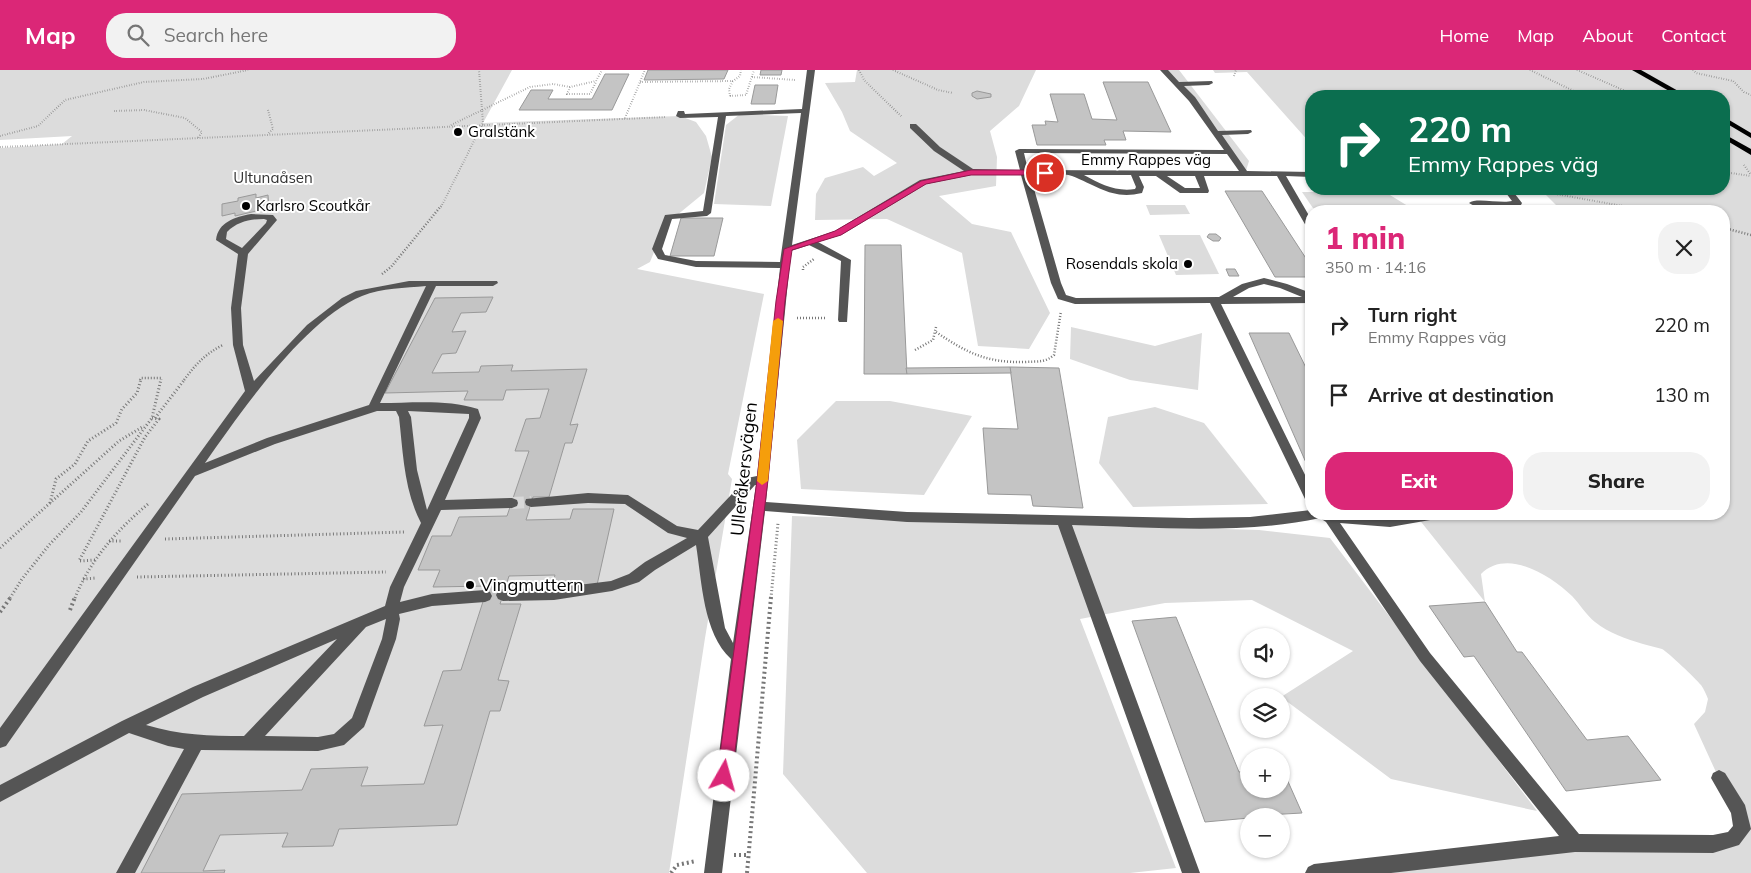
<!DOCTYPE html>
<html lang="en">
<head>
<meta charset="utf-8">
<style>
	:root { --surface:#fff; --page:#f2f2f2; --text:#222; --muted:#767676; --accent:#db2777 }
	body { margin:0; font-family:Mulish,sans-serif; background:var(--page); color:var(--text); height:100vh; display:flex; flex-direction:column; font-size:19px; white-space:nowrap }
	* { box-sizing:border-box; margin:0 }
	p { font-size:16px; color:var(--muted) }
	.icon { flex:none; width:28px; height:28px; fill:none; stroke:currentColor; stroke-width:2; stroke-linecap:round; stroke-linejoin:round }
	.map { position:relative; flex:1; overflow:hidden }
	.details { position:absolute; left:1305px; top:135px; width:425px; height:315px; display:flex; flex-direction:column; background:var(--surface); border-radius:20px; box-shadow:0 1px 4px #0004 }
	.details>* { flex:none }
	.top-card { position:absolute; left:1305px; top:20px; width:425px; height:105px; border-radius:20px; box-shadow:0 1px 4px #0004; background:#0b6e4f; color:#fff; overflow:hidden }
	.fabs { position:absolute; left:1240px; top:558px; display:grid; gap:10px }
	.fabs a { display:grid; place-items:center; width:50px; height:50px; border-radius:50%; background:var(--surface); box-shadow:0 1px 4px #0004; font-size:25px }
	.pin { position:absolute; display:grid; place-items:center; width:42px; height:42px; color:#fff; margin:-21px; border:2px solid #fff; border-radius:50%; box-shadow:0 1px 5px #0007 }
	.me { position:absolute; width:55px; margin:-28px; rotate:7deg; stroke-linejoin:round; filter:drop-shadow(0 0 4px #0008) }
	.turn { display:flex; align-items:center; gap:18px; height:105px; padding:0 20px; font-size:22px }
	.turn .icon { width:65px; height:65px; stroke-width:2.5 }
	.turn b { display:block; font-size:35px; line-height:42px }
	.round { display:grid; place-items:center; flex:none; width:52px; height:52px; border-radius:20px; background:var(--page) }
	.summary { display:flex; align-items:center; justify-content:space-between; height:85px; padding:0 20px }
	h1 { font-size:30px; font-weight:800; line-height:38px; color:var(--accent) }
	.button { display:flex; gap:10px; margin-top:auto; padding:10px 20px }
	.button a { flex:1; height:58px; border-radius:20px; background:var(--accent); color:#fff; font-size:20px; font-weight:800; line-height:58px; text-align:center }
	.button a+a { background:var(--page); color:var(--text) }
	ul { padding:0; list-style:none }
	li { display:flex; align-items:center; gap:15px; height:70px; padding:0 20px }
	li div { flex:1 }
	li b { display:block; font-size:19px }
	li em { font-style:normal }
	header { display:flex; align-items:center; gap:30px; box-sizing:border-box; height:70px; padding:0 25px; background:var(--accent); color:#fff }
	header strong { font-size:24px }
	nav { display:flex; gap:28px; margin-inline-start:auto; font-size:18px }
	.search { width:350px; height:45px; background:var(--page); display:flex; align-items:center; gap:12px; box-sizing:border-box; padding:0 18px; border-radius:20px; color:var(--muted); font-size:19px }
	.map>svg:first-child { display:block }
</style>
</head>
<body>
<header>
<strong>Map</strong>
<div class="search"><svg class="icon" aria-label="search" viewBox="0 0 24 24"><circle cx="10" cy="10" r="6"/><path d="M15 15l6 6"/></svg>Search here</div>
<nav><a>Home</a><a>Map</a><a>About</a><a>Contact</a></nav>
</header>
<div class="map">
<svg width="1751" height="803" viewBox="0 0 1751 803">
	<rect width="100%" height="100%" fill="#fff"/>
	<g fill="#dcdcdc">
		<polygon points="0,0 512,0 483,53 680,46 696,52 706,66 712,87 704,123 665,155 650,192 637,199 764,224 728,404 732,409 705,568 669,803 0,803 0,78 62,74 72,66 0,70"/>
		<polygon points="857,0 1036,0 1019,36 990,61 997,87 996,116 939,126 972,154 1011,162 1050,243 1029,279 978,276 962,183 887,149 815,150 816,124 825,108 863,97 874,106 897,93 850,61 842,42 825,13 855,12"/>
		<polygon points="1164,0 1179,0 1249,91 1245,104 1192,29"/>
		<path d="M1213,0H1751V803H1314L1575,773L1713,774L1742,759L1694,654L1705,642L1708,629C1706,624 1704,619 1701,615C1696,609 1668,582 1662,579C1656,577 1649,576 1643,574C1626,569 1609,563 1595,552C1586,545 1580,534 1572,526C1550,505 1507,478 1481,504L1485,532L1418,448L1436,444H1724V141H1562L1540,119H1724V26H1311V74L1247,2L1215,3Z"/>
		<polygon points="740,44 788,46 771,136 714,134 726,55"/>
		<polygon points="1302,122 1385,122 1416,141 1315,141"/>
		<polygon points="1146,135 1185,135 1190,144 1150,145"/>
		<polygon points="1159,165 1200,165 1219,204 1176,205"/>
		<polygon points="1071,257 1155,276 1202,263 1198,320 1130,310 1070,289"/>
		<polygon points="836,331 890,331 972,346 924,425 801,419 797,370"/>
		<polygon points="1155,337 1204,353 1268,434 1133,437 1099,393 1108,347"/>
		<polygon points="792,446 1259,460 1330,468 1537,741 1391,709 1281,627 1353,581 1252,530 1165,533 1080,549 1176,798 1130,803 867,803 783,704"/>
	</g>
	<g fill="#c4c4c4" stroke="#999">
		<polygon points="648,0 728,0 724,9 644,10"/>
		<polygon points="761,0 782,0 781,5 760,5"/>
		<polygon points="605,4 629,4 612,40 519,40 531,20 553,20 548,29 592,29"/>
		<polygon points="1103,12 1148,12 1171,62 1123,61 1126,70 1104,70 1106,75 1037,75 1032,55 1046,55 1045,51 1058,52 1050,24 1084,24 1092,49 1117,50"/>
		<polygon points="755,15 778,15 775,34 751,34"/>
		<polygon points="977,21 991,24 991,27 977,29 972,26 972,23"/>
		<polygon points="1225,121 1262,121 1311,196 1311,207 1275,207"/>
		<polygon points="256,124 256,128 268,125 269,138 235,146 235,143 222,146 222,134 238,131 238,128"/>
		<polygon points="681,148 723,148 714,186 670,186"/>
		<polygon points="1209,164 1216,164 1221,168 1219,171 1213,171 1207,167"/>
		<polygon points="865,175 901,175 907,304 864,304"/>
		<polygon points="1226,199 1235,199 1239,206 1229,206"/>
		<polygon points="493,227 486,242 461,243 452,262 466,261 456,283 442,284 432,303 479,302 481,296 513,295 511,301 587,299 570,355 578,354 572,373 565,373 549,427 533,427 526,450 570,449 573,439 614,439 597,515 552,516 555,505 509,506 500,534 521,534 498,610 509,611 500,641 490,641 457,755 339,759 333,776 282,777 288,763 220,765 203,801 225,800 224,803 141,803 182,724 302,720 311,699 368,697 361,716 424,714 443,655 424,656 443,601 461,600 488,516 433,517 440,500 418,500 432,466 451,466 459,447 507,446 529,381 515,381 526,349 540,348 549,319 506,320 503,330 464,330 468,321 385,323 435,228"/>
		<polygon points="1249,263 1289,263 1311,308 1311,404"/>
		<polygon points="1010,297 1059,298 1083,438 1033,436 1031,425 988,424 983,358 1018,359"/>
		<polygon points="1010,297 1011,303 907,304 906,298"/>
		<polygon points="1485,532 1517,582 1522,582 1587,670 1628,666 1661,710 1566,721 1474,586 1464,587 1429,536"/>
		<polygon points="1176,547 1239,702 1249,701 1249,719 1281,719 1282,698 1302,743 1249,746 1249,748 1205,752 1132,551"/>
	</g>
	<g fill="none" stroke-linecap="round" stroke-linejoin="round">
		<polyline stroke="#d9d9d9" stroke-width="12" stroke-dasharray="12 6" stroke-linecap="butt" points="512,433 531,432"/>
		<g stroke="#dbdbdb" stroke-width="3">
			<g id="major">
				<polygon points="1632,0 1641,0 1687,26 1678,26"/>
				<polygon points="1724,47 1751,63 1751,68 1724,52"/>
				<polygon points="1724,64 1751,79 1751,85 1724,69"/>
			</g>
		</g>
		<g stroke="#777" stroke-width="2" stroke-dasharray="0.5 2" stroke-linecap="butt">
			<polyline points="859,0 864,10 902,47"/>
			<polyline points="893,0 938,20 953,23"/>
			<polyline points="1530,0 1584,26"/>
			<polyline points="1577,0 1637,26"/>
			<polyline points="1693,0 1696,3 1733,11 1744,22 1751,25"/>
			<polyline points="1234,6 1236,0"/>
			<polyline points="752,7 795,10"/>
			<polyline points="640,12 733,11 740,6 741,0"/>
			<polyline points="570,17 567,24 590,24 596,12"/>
			<polyline points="730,26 746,25 754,0"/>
			<polyline points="730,26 729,19 733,11"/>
			<polyline points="268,40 273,59 268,64"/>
			<polyline points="114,41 144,40 185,48 202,62 198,68"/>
			<polyline points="625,48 645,0"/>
			<polyline points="451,55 530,17 553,14 570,17 596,11 602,0"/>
			<polyline points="0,66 38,56 65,30 144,12 203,9 248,0"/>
			<polyline points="0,77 666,47"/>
			<polyline points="1744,95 1751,105"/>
			<polyline points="1724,102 1751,106"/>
			<polyline points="1528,119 1628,137"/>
			<polyline points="441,137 483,53 479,0"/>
		</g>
		<g stroke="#777" stroke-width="2.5" stroke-dasharray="1 2" stroke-linecap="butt">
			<polyline points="1621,136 1647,141"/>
			<polyline points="1724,158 1751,165"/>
			<polyline points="803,200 803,197 814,189"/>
			<polyline points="382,204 391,197 441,136"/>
			<polyline points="797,248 827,248"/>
			<path d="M936,262C967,283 987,293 1025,292C1037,291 1045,293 1054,285L1061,241"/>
			<polyline points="915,280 933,270 936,257"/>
			<polyline points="140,310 141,308 161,308 161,310"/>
			<path d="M184,310C196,294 205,284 223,275"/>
		</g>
		<g stroke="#777" stroke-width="3" stroke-dasharray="1 2.5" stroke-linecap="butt">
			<polyline points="155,348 185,309"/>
			<polyline points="50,433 56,409 75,394 88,371 116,353 122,339 137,323 141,309"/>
			<polyline points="165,469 404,462"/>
			<polyline points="109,471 122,471"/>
			<polyline points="0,478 119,371 144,356"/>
			<polyline points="95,490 79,491 145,367 159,349 152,348"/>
			<polyline points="137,507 386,502"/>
			<polyline points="83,509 96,508"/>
			<polyline points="10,528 22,509 49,475 81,442 152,348 161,309"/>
			<path d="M75,528C90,490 117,460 148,434"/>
			<polyline points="771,528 778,453"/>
		</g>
		<g stroke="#777" stroke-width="4" stroke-dasharray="2 3" stroke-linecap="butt">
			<polyline points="70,540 75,527"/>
			<polyline points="0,542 11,527"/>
			<polyline points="734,785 748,785"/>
			<polyline points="671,803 677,795 696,791"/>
			<polyline points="747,803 771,527"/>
		</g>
		<g fill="#555" fill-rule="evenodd">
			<path d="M807,0H815L792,175L835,161L920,110L964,101L934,81L910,58V54H916L940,77L973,99L1020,100L1015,81L1019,79L1224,80L1189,31L1160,0H1168L1179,12L1212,11L1213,13L1209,15L1184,16L1195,27L1218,61L1251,60L1252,62L1248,64L1222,65L1247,101L1311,102V107L1286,106L1311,149V159L1306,156L1277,106H1204L1209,121L1208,123H1180L1156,106H1139L1144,117L1142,123C1112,130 1098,116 1072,106C1061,102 1042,105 1030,105L1061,213L1066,225L1076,228L1219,227L1242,214L1264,208L1287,214L1311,223V233L1221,234L1311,417V434L1306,432L1305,429L1210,233L1075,234L1058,229L1051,213L1021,105H971L926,114L841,165L818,172L851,190L847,252H839L838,250L841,191L809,175L791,181L766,432L907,442L1189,448L1250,447L1311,440V444L1390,447L1410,444H1442L1441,447L1436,449L1390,457L1340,453L1430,583L1579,764L1713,765L1728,762L1733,756L1731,743L1711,708L1713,703L1719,700L1725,703L1745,735L1751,759L1739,775L1713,783L1575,782L1391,803H1305L1308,797L1314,794L1559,766L1420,591L1326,452L1320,448C1244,465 1150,457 1072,455L1200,803H1182L1058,455L907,452L765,441L722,803H704L731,589C703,563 702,512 696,475L655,500L639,512L612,521L554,530L503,531L498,529L496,525L498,521L503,519L554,518L611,511L629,504L645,492L687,468L668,463L625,434L588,433L531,437L526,435L525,432L526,429L588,423L628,425L677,456L698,460L747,408L757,406L780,198L696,197L658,189L652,179L665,145L703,141L718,47L680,48L676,46L678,41H684L685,44L802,39ZM801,43L780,192L696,191L665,185L662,179L672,149L707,146L711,143L726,46ZM1024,83L1227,84L1239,101L1028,100ZM1084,105H1131L1136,117L1135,119C1116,122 1100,114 1084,105ZM1167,106H1195L1200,118H1185ZM1264,214L1280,218L1302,227H1233L1249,218ZM755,415H756L733,573L725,558L708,467Z"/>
			<path d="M1503,119H1511L1522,133L1521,135C1508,138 1480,141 1469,133C1476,127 1501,134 1512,131Z"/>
			<path d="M251,144L273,145L277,150L248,184L241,238L243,275L254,311L307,255L342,228L356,221L409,211H497L498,213L493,216H436L380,333C411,333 448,329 478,339L481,348L445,430L512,428L517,430L518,433L517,436L512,438L441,440L404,517L400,532L432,524L485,520L490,522L492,526L490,530L485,532L432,536L399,544L400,549L396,569L366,652L364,657L344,675L318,681L201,680L135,803H116L184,679L168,676L129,663L0,732V715L122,651L193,617L385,536L390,517L421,453C404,421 403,382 399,347L396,341H377L275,374L195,406L6,676L0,678V658L245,321L233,275L231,238L238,184L216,170C218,152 235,147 251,144ZM264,149L267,150L266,153L242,178L226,169L227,162C237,152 250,149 264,149ZM426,216L369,335L267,368L205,393C240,343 305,249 362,226C382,218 405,218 426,216ZM408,341L469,344V348L427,440L417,400L411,347ZM386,549L382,569L352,648L334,664L318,667L265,666L366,557ZM337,569L244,666C210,666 179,665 146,655L203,627Z"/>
		</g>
		<use href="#major" fill="#000" fill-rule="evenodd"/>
	</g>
	<polygon fill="#db2777" stroke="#8e194d" points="971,100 1045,100 1049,103 1045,105 971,105 926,114 841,165 792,180 785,231 768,410 732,706 730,711 724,713 719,711 717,706 757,410 776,231 784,179 835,161 921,111"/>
	<polygon fill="#f59e0b" points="778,248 783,251 768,411 762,415 757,411 773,251"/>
	<g fill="#000" stroke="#fff" stroke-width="2">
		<circle cx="458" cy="62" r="5"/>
		<circle cx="246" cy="136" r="5"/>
		<circle cx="1188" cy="194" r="5"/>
		<circle cx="470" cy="515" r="5"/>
	</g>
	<g text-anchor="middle" stroke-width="4" stroke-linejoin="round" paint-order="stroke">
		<g font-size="15" fill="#000" stroke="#fff" text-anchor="start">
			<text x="468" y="67">Gralstänk</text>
			<text x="256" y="141">Karlsro Scoutkår</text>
			<text x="1178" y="199" text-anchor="end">Rosendals skola</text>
		</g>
		<g font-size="15" fill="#000" stroke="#fff">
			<text x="1146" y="95">Emmy Rappes väg</text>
		</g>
		<g font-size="15" fill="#333" stroke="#fff">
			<text x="273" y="113">Ultunaåsen</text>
		</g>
		<g font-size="18" fill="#000" stroke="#fff">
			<text transform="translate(744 399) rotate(-84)" y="6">Ulleråkersvägen</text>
		</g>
		<g font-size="18" fill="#000" stroke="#fff" text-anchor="start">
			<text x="480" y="521">Vingmuttern</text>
		</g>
	</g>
</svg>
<div class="fabs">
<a><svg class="icon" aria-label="sound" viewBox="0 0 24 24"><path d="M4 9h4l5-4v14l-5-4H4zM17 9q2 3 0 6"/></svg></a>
<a><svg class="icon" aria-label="layers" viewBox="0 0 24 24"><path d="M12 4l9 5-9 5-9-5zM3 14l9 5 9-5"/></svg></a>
<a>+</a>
<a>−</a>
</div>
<div class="pin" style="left:1045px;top:103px;background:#d93025"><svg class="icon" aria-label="arrive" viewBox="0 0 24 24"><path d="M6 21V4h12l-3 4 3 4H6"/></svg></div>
<svg class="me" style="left:724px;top:706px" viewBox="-20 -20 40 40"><circle r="19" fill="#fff"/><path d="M0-13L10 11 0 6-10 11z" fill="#db2777"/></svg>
<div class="top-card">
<div class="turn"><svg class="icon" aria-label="right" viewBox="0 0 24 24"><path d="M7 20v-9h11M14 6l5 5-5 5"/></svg><div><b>220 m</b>Emmy Rappes väg</div></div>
</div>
<section class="details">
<div class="summary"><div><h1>1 min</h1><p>350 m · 14:16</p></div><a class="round"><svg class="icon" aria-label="close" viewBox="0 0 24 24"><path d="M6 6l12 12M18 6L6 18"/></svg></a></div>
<ul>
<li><svg class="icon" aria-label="right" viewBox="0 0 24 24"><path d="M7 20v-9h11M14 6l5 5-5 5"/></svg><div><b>Turn right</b><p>Emmy Rappes väg</p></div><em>220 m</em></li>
<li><svg class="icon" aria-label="arrive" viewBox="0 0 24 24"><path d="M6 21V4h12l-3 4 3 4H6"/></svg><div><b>Arrive at destination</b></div><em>130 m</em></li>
</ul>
<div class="button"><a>Exit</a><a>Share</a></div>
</section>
</div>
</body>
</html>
